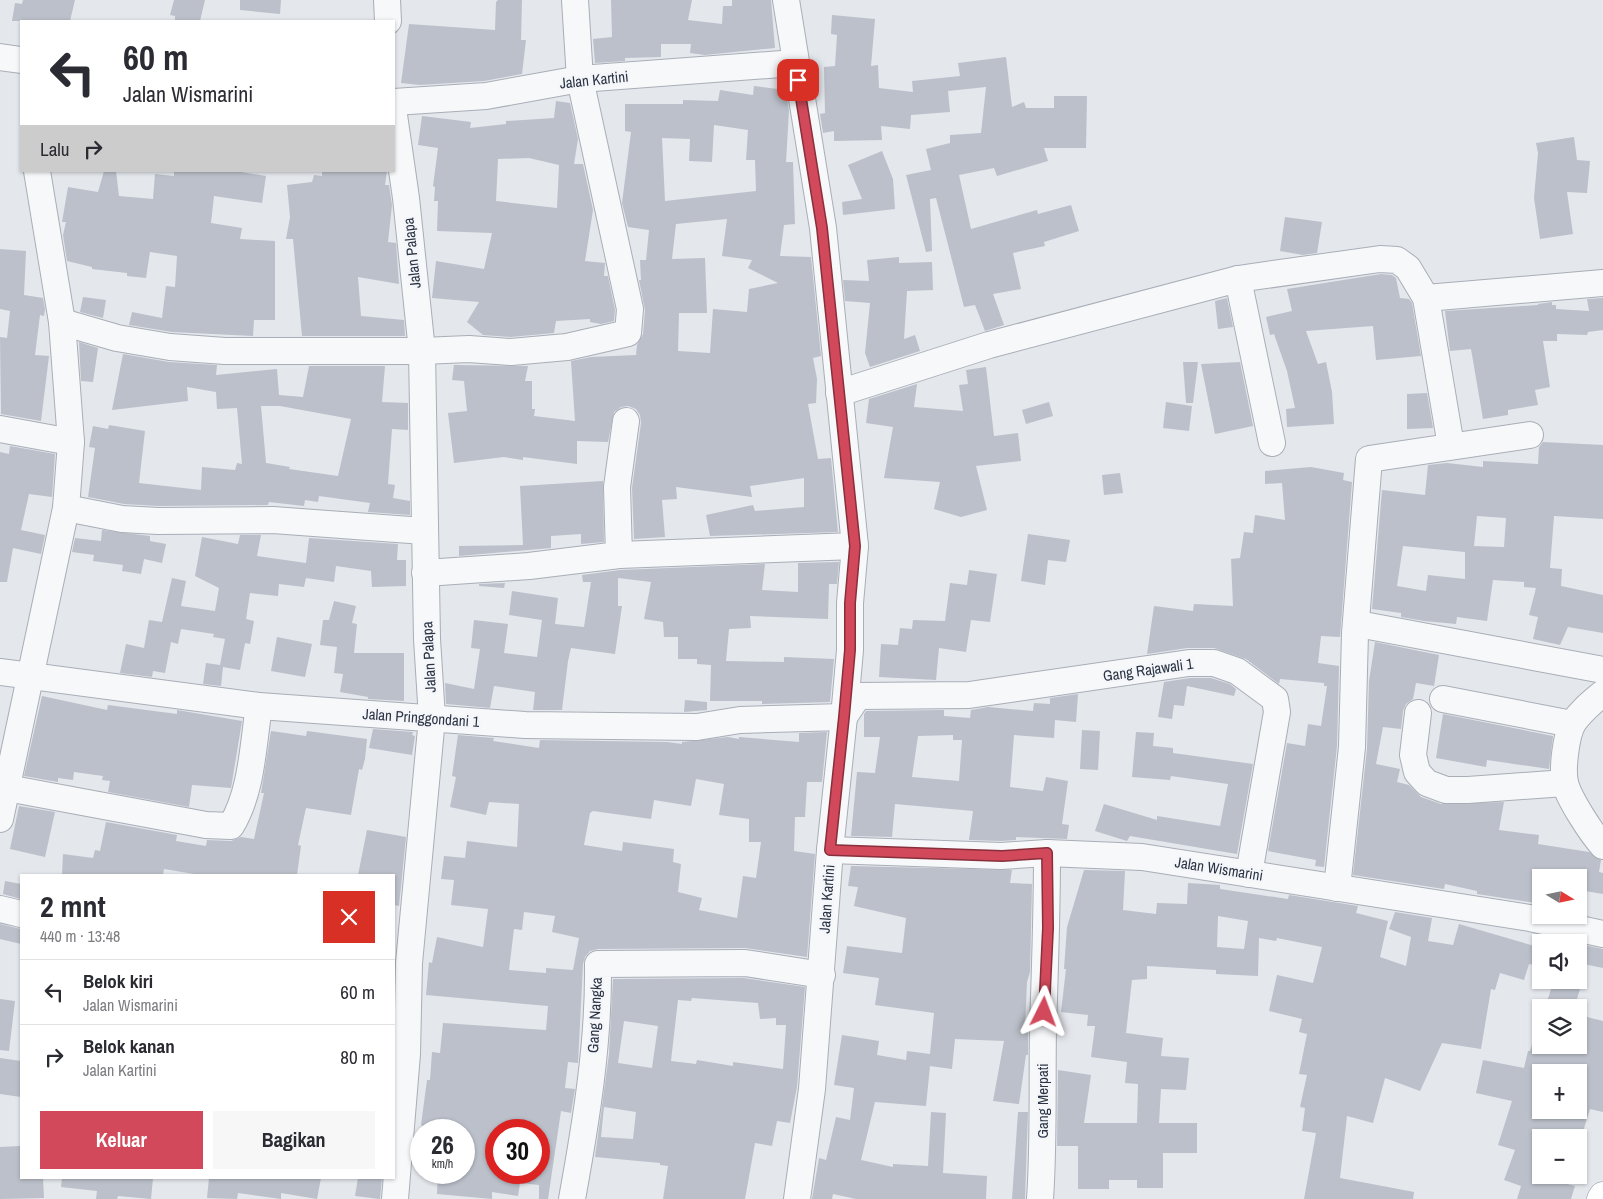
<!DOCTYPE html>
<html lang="id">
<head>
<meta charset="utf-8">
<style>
	:root { --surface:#fff; --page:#f7f7f7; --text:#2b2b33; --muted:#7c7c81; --line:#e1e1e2; --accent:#d1495b }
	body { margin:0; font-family:"Archivo Narrow",sans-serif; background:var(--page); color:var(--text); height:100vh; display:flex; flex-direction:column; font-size:19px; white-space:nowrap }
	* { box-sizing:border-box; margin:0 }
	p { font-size:16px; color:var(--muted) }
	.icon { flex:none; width:28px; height:28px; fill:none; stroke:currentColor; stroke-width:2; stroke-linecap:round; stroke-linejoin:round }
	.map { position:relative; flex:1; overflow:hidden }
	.side { position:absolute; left:20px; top:874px; width:375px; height:305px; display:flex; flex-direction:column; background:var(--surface); border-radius:0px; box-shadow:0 1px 4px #0004 }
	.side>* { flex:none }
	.banner { position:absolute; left:20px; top:20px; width:375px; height:152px; border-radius:0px; box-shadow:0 1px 4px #0004; background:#fff; color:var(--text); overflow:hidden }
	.needle { width:32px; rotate:100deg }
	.fabs { position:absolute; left:1532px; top:869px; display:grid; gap:10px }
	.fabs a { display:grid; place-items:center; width:55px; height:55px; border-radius:0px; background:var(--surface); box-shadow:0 1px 4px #0004; font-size:25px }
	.speed { position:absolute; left:410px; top:1119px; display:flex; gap:10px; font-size:25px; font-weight:700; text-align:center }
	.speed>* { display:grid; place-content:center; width:65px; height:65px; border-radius:50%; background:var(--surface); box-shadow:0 1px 4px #0004; line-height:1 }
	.speed small { font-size:12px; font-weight:400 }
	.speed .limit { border:8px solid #d22; background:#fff; color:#111 }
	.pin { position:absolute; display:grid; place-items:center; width:42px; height:42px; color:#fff; margin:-21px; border-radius:10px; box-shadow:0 2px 8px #0006 }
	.me { position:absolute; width:55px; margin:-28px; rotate:3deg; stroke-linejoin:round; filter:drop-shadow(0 0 4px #0008) }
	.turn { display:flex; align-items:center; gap:18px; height:105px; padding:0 20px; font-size:22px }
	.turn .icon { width:65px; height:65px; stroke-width:2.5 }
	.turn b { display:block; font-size:35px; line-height:42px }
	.then { display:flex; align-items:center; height:48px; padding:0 20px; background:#0003; gap:10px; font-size:19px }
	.round { display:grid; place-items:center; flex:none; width:52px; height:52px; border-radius:0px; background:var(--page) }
	.headline { display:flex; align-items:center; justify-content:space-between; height:85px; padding:0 20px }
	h1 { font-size:30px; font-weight:700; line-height:38px }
	.primary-button { display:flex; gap:10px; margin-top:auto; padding:10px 20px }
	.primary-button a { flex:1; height:58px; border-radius:0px; background:var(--accent); color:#fff; font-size:20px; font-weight:700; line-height:58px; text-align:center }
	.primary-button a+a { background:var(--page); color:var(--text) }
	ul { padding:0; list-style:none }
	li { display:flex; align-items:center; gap:15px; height:65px; padding:0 20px; border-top:1px solid var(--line) }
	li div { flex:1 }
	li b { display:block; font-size:19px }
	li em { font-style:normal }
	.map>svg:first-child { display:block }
</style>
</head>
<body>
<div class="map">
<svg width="1603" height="1199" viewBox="0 0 1603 1199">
	<rect width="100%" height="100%" fill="#e4e7ec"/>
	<g fill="#bbc0ca" fill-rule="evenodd">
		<polygon points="23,0 75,0 70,21 12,21 15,3 22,4"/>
		<polygon points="174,0 205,0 200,21 175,21 175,16 170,15"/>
		<polygon points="240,0 281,0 280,14 240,10"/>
		<polygon points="498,0 522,0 521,40 526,40 522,74 484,81 420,85 401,83 409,24 495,30 496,2"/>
		<polygon points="611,0 692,0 688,20 722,24 723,6 732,6 732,0 771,0 775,48 705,55 690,53 691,44 661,44 661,57 625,58 625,61 595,63 593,39 612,37"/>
		<polygon points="832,15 875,19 871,66 878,65 879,88 913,92 912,81 960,76 958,63 1006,57 1012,107 1024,102 1026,108 1054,108 1054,96 1087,96 1086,148 1044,148 1048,161 997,176 994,168 959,175 971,229 1037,210 1038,214 1071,205 1079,231 1044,242 1045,246 1013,253 1021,289 993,294 1004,325 985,331 975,305 964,307 936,198 930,199 932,251 926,252 906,175 931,170 926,149 950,143 950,135 981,133 986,87 948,91 950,112 911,115 910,129 881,126 882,140 834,141 834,131 823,133 820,114 825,113 824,67 835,66 837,35 831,34"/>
		<path d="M754,86L785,90L789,110L786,162H793L795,224L784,225L780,256L811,257L821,356L813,358L817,379L816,403L808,404L818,459L831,458L838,532L710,536L706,515L753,505L755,511L804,507V478L750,486L752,497L676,487L677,499L662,500L665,537L634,539L632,488L641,423L640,415L636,409L628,406L621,407L614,412L608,442L577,441V464L523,457V460L504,457L454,463L448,413L467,411L464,381L452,380L454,365L528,366L525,381H532V409H535L534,416L575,421L571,361L591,357L636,355L637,345L643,334L645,310L639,280H641L640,260H646L649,230L628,227L622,203L631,132L625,131V104H683V100L718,101L720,90L753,95ZM714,125L748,130L746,160H755L756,191L665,201L662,138L690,139L689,161L712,162ZM727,219L722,256L752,260L748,268L778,283L749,289L747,312L713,309L710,353L678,351L679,313H707L705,258L672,259L676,224Z"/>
		<path d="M556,101L570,103L578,139L574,164H583L593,210L585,261L605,263L604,276H608L615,310L614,321L601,324L590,322V319L556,321L554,333L511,337L483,335L467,322L479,302L432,298L436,261L484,269L492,233L437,231L438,201H434L435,187L433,186L438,148L418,145L422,116L471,122L470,128L506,124V121L554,118ZM529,158L559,165L557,208L496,201L498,159Z"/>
		<polygon points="1574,137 1577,160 1590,161 1587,193 1567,192 1573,234 1540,239 1534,198 1538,153 1536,143"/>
		<polygon points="882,151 893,179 895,209 843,215 842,202 862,199 848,165"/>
		<polygon points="104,171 116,171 119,196 153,199 155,174 174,176 174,171 235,171 266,176 262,203 214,196 211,223 242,228 240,239 275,241 275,320 254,320 253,336 172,332 129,325 132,312 162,318 166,286 175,287 177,256 150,252 146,278 127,276 127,273 92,269 92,267 67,261 63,235 66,222 62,222 68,187 98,192"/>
		<polygon points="322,171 387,171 385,185 389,185 392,205 388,242 396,243 399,284 358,277 361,316 404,320 405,336 302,336 293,239 286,239 290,217 287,185 312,182 314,175 322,176"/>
		<polygon points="1285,217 1322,222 1317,253 1303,255 1280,251"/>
		<polygon points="0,249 26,251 24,295 43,298 45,309 44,316 40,315 35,355 49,356 41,421 1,414 0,337 7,338 10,311 0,309"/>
		<polygon points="899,257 899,263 932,262 933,290 907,291 904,339 915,335 920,351 870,367 865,353 870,303 845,301 843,280 869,281 867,260"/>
		<polygon points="1381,274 1392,275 1396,278 1400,298 1409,299 1412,303 1421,356 1376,360 1373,326 1306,331 1318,364 1326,362 1332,392 1334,424 1287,427 1286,409 1295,408 1287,371 1274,334 1270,335 1266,317 1292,311 1287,289"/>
		<polygon points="83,297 106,300 103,318 80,312"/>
		<polygon points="1227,298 1233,327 1218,329 1215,301"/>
		<polygon points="1603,298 1603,330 1588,332 1587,335 1557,334 1557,341 1543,341 1550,387 1535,390 1538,405 1508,410 1508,415 1483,419 1471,349 1450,351 1445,311 1538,305 1538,304 1552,302 1552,305 1556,305 1556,309 1589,311 1587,299"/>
		<polygon points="79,342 98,348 93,382 81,381"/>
		<path d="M123,354L169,362L217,365L216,375L277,369L279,395L303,397L309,366H385L382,402L408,403V430L392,429L388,484L395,485L393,498L410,501V515L368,512L370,503L319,496L318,502L305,500L304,506L269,502L268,505L158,506L124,504L88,497L95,448L89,447L93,426L108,429L109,425L145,431L139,483L201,490L202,467L235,470L237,463L242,464L237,408L217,409L216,392L187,387L188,401L112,410ZM261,406H280L351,419L338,476L289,469L290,467L266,463Z"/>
		<polygon points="1183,362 1198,362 1193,403 1186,403"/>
		<polygon points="1240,362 1253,426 1215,434 1201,364"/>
		<polygon points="986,367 994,436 1018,433 1021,461 976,466 987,510 961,517 934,509 940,482 884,478 893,427 866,423 869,399 917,384 914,407 963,411 959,385 968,384 966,370"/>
		<polygon points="1427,393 1433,428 1407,429 1407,394"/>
		<polygon points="1049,402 1053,416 1026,424 1022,410"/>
		<polygon points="1166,402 1192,406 1189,431 1163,428"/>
		<path d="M1543,442L1603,445V519L1554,516L1550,568L1562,569L1561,586L1603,595V633L1568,627L1560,645L1533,639L1538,617L1529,615L1536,588L1524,587V582L1493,580L1487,621L1457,617L1456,624L1424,621L1401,617V613L1372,609L1382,490L1425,495L1428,465L1447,463L1483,467V461L1538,464L1539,447ZM1477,516L1506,518L1504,547L1474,546ZM1403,546L1465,552V579L1428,575L1426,591L1397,586Z"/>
		<polygon points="10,446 55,454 52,497 29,494 21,530 45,535 41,554 13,548 7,582 0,582 0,452 9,454"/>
		<polygon points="1311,467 1344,473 1343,480 1352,482 1340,637 1321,636 1318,663 1339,666 1337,746 1324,867 1315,866 1316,860 1268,851 1287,743 1305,746 1308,724 1321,726 1327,686 1324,686 1324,683 1280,679 1279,684 1246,659 1214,648 1187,648 1147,654 1154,606 1193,611 1194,604 1233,606 1231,559 1240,558 1244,532 1253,533 1255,515 1285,520 1282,483 1265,484 1265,471"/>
		<polygon points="1120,473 1123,493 1104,495 1102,475"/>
		<polygon points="603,481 604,542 581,544 581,534 551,536 551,548 459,556 459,546 523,545 520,486"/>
		<polygon points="102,530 150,536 150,541 166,544 162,563 144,559 141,574 122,571 123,565 93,561 94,555 72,552 75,538 101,541"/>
		<polygon points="1028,534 1070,540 1066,562 1048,560 1045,585 1021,581"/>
		<polygon points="240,535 261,535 257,556 306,563 309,538 398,544 397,560 406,560 406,586 372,587 371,571 336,566 334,582 306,578 304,587 279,584 278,596 250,593 246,619 254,621 250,644 245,643 240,670 223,667 221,686 203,684 206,663 220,665 225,639 213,637 214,634 181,629 178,644 171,642 165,673 153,671 152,677 120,673 126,644 144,648 149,620 162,622 172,578 186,581 181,606 215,611 219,588 195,576 202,537 238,544"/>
		<polygon points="839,562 837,584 829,584 828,619 750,616 751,628 729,629 726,661 784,662 784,657 834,659 830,702 762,704 762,701 710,701 711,665 697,664 697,659 678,659 678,637 664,637 663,622 644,619 651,582 618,578 618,606 622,606 615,654 571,648 568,661 562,710 533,710 535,692 494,686 490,708 446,704 445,683 474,689 480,649 471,648 474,620 508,624 504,653 537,657 542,620 509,615 512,591 558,598 555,624 584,627 591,582 583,582 582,575 620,570 765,564 762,590 798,592 798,563"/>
		<polygon points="969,570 997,574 990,622 971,620 966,652 939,648 936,680 879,677 881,644 898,645 900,628 912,629 913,620 945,621 950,583 967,585"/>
		<polygon points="505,583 504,588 479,586 479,584"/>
		<polygon points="334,601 356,606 352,623 357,624 354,653 404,653 404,701 368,699 368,697 340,692 343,674 334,673 337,647 320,645 323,620 329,620"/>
		<polygon points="277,637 312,644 305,677 271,671"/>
		<polygon points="1375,642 1439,655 1434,686 1416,683 1413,699 1406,704 1403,711 1401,729 1383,727 1376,764 1400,769 1397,782 1409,785 1421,797 1441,804 1504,802 1499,830 1539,835 1538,844 1589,852 1601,860 1599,872 1603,873 1603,894 1579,890 1579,878 1540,878 1536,903 1477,894 1477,891 1445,884 1444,889 1353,875 1367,749 1369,681"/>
		<polygon points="1190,678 1211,678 1230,684 1236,689 1234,696 1187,686 1184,706 1174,705 1172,719 1158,717 1164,682"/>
		<path d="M1078,694L1076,722L1055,720L1054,738L1014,735L1010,787L1043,791L1046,777L1068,781L1062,824L1069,825L1067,839L1016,837V840L1001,841L969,840L973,811L895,804L892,837L851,836L857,772L875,773L880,737H864V714L866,711L944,710V716L970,718L971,710L988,707L1033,711L1034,703L1050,704V698ZM953,735V740H962L959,781L912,777L918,736Z"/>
		<polygon points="42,696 107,710 108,705 177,714 177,710 242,721 231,788 192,785 189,807 108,792 110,781 102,780 103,776 74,772 73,780 58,778 58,782 24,776"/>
		<polygon points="685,700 707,702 707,710 684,712"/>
		<polygon points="1443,714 1553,736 1549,769 1487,760 1486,767 1436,758"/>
		<polygon points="373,729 413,732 412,735 415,736 412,755 369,748"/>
		<polygon points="1082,730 1100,731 1098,770 1080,769"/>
		<polygon points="271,731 306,736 307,731 367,739 365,759 362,770 359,769 351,815 306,808 298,845 301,846 297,875 200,875 164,869 163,875 62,875 63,854 93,858 95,850 100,851 106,822 177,835 176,841 206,846 207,840 231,841 241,837 254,839 264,793 261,793"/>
		<path d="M827,732L822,782H807L805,817H795L794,851L815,854L807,957L745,948L598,949L590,951L585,957L583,964L578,1063L568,1062L565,1088L575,1089L571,1113L561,1111L548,1199H539V1185L520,1183L518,1196L492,1192V1199L437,1194L438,1172H464V1130H422L423,1126L421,1125L427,1080H430L432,1052L440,1053L443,1023L546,1030L548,1006L426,995L429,962L432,963L437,937L483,947L488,909L451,905L454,880L441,879L444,856L465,858L467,841L517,847L519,804L489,802L486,815L450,807L456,777L452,776L458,735L494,738L493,741L539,748L540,740L667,742L682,744V742L728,737L739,739V737L799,742V733ZM696,779L724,784L719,815L749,819V842H761L756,878L743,876L737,918L699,910L702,898L678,892L681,864L673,862L674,849L623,842L622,851L584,845L590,813L593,811L651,819L654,800L691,806ZM524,912L555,916L552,932L579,938L573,970L546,968V973L509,970L514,929L522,930ZM496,1130H539V1172H496Z"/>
		<polygon points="1136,732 1154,733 1153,746 1173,748 1173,753 1253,764 1237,854 1130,836 1127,841 1095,831 1104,804 1157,820 1157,816 1220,826 1228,784 1171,776 1170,780 1132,777"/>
		<polygon points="19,806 55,812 45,857 10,849"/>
		<polygon points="367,830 406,837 399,906 394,905 394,875 358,875"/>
		<polygon points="851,866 1012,870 1010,883 1032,884 1030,972 1027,982 1025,1026 1028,1026 1028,1055 1026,1055 1019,1104 993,1101 1004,1041 955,1039 952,1069 930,1066 926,1106 875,1102 861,1160 893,1167 893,1164 928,1166 931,1112 946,1113 943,1173 987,1176 986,1199 856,1199 833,1194 832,1199 812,1199 819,1158 826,1160 836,1117 850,1120 854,1088 834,1085 842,1035 879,1041 877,1055 906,1060 907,1051 930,1054 934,1013 875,1005 879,978 843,973 847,946 902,953 906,918 854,906 858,887 848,886"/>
		<path d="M1084,870L1125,871L1123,910L1156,914L1157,903L1187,904L1188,883L1220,885V889L1288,899L1289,895L1358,906L1356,913L1388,921L1380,957L1406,966L1411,937L1389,929L1395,912L1432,918L1428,941L1453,945L1459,924L1541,948V966L1529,964L1524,980L1500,973L1495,990L1491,989L1481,1049L1442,1043L1420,1091L1385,1078L1373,1123L1347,1116L1340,1178L1414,1192L1413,1199H1304L1316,1133L1302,1131L1305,1108L1300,1107L1307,1075L1299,1074L1307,1034L1299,1032L1302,1019L1269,1011L1277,975L1313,983L1322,947L1277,938L1276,941L1259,938L1258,976L1216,974V970L1147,966V979L1132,980L1126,1033L1163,1038L1161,1056L1189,1058L1186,1090L1161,1089L1159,1123H1197V1153H1163V1188H1137V1180H1109V1189H1078V1146H1057L1058,1070L1091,1075L1084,1123H1137L1138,1084L1125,1083L1127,1062L1091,1057L1095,1026H1087L1088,1015L1061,1012L1066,969H1064L1067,927ZM1218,916L1248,921L1244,949L1217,947Z"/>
		<polygon points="5,881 21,884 21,899 3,894"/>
		<polygon points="0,924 21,929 21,944 0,939"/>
		<polygon points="1545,937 1572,942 1544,942"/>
		<polygon points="1579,944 1603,949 1603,968 1579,963"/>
		<path d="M744,978L805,987L797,1087L790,1123L777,1121L772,1146L755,1143L745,1199H663L668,1166L660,1165V1163L595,1157L609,1054L613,979ZM692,998L758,1003L760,1019L776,1018V1025H786L783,1069L733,1062V1066L697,1060L696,1064L671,1061L678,1000L691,1001ZM624,1021L658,1026L652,1068L618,1063ZM604,1107L636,1112L633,1139L601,1137Z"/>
		<polygon points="1554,980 1583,980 1574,1008 1545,1008"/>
		<polygon points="0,999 15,1001 9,1051 0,1050"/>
		<path d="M1579,1015L1603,1021V1112L1590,1109L1580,1141L1579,1138H1541V1175H1566L1563,1183L1575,1186L1571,1199H1517L1521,1186L1504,1180L1515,1150L1498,1145L1512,1101L1476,1093L1483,1060L1524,1068L1528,1051H1530L1532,1045H1579ZM1541,1072H1579V1117L1557,1110H1541V1105L1535,1103Z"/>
		<polygon points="0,1058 21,1061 21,1097 0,1094"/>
		<polygon points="1018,1112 1028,1112 1025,1199 1012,1199"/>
		<polygon points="21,1146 21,1178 43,1178 44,1198 0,1199 0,1147"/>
		<polygon points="62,1178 153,1178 151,1199 118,1196 117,1199 96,1199 97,1191 61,1187"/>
		<polygon points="209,1178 321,1178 317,1199 281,1193 281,1199 238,1193 237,1199 207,1198"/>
		<polygon points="358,1178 382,1178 380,1199 355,1196"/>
	</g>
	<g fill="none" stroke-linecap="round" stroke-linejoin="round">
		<g stroke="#a9aeb7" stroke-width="28">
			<g id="minor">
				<polyline points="387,0 388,21"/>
				<polyline points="786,0 823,228 855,546 850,603 850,650 844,717 830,850 812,1089 797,1199"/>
				<polyline points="0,57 21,60"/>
				<polyline points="394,102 486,96 580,79 795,63"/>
				<polyline points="394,115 406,198 422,351 427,639 432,718 409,963 407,1054 395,1199"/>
				<polyline points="1238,279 1272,443"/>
				<polyline points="1426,298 1603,283"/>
				<polyline points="62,322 117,338 170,347 225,351 422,351 469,349 511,352 567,347 628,333 630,309 580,79 575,0"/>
				<polyline points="839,393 989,345 1238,279 1380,259 1397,260 1408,268 1426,298 1451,446"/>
				<polyline points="0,429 71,442"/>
				<polyline points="66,508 122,519 158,521 273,520 424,531"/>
				<polyline points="619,555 617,487 626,421"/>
				<polyline points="425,573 529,566 619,555 855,546"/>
				<polyline points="1358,624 1603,670"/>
				<polyline points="0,672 259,706 525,725 697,727 740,720 844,717 858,696 969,695 1189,663 1214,663 1237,671 1275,699 1277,712 1249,874"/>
				<path d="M1603,693C1592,702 1581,711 1573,723C1566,735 1562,769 1565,783C1569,799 1592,834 1603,846"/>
				<polyline points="1443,699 1572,724"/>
				<polyline points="1418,713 1413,755 1417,772 1427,783 1446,790 1468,790 1565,783"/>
				<path d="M7,788L206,825L231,826C252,792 253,745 259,706"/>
				<polyline points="0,819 66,508 71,442 62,322 37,171"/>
				<polyline points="830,850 1001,856 1047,853 1142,857 1530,918 1603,934"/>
				<polyline points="1337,888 1352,747 1355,633 1369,459 1530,435"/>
				<polyline points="0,909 21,914"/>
				<path d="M572,1199C586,1122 599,1043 598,964L745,963L822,975"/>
				<path d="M1040,1199C1044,1142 1042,1085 1043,1028C1045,970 1047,912 1047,853"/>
			</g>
		</g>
		<g stroke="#8b94a3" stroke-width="29">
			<polyline id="highway" points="1601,1199 1603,1196"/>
		</g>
		<use href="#minor" stroke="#f7f8fa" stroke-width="26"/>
		<use href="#highway" stroke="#fff" stroke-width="28"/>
	</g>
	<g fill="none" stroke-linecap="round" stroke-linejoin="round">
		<g stroke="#882f3b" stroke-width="12">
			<polyline id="route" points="798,80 822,228 855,546 850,603 850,650 844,717 830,850 1002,856 1047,853 1048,928 1044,1012"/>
		</g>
		<use href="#route" stroke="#d1495b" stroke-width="9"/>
	</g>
	<g text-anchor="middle" stroke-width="5" stroke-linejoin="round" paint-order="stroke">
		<g font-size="15" fill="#2b3445" stroke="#f4f6f9">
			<text transform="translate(594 80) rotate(-6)" y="5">Jalan Kartini</text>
			<text transform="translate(412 253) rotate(-96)" y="5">Jalan Palapa</text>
			<text transform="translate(429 657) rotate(-93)" y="5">Jalan Palapa</text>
			<text transform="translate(1148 670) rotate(-8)" y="5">Gang Rajawali 1</text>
			<text transform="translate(421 718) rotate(4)" y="5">Jalan Pringgondani 1</text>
			<text transform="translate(1219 869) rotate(9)" y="5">Jalan Wismarini</text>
			<text transform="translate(827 899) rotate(-86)" y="5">Jalan Kartini</text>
			<text transform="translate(595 1015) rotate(-87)" y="5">Gang Nangka</text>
			<text transform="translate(1043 1101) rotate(-90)" y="5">Gang Merpati</text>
		</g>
	</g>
</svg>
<div class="fabs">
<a><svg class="needle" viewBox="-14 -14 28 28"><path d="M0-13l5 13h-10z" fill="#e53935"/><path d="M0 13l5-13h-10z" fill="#7c7c81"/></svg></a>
<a><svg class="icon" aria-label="sound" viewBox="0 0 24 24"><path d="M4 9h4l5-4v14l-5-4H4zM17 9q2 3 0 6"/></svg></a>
<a><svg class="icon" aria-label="layers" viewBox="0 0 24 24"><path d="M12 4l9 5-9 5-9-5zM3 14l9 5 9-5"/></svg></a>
<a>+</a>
<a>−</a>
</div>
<div class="speed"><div>26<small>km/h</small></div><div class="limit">30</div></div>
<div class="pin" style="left:798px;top:80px;background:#d93025"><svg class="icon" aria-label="arrive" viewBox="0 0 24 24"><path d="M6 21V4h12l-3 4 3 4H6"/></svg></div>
<svg class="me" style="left:1044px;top:1012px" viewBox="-20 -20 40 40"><path d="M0-17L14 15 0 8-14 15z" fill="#d1495b" stroke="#fff" stroke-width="4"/></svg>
<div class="banner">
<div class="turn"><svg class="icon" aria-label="left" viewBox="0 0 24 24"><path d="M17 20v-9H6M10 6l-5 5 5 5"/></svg><div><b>60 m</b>Jalan Wismarini</div></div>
<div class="then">Lalu<svg class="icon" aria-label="right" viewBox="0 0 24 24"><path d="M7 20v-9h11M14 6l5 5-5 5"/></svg></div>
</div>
<section class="side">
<div class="headline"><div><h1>2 mnt</h1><p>440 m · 13:48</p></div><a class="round" style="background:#d93025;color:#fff"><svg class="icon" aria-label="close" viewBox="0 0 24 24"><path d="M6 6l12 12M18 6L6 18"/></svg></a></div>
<ul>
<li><svg class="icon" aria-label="left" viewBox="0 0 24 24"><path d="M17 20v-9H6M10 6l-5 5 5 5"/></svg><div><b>Belok kiri</b><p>Jalan Wismarini</p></div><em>60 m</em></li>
<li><svg class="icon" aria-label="right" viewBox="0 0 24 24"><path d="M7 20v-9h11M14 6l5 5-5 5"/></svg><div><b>Belok kanan</b><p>Jalan Kartini</p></div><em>80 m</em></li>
</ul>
<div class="primary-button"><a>Keluar</a><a>Bagikan</a></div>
</section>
</div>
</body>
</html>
